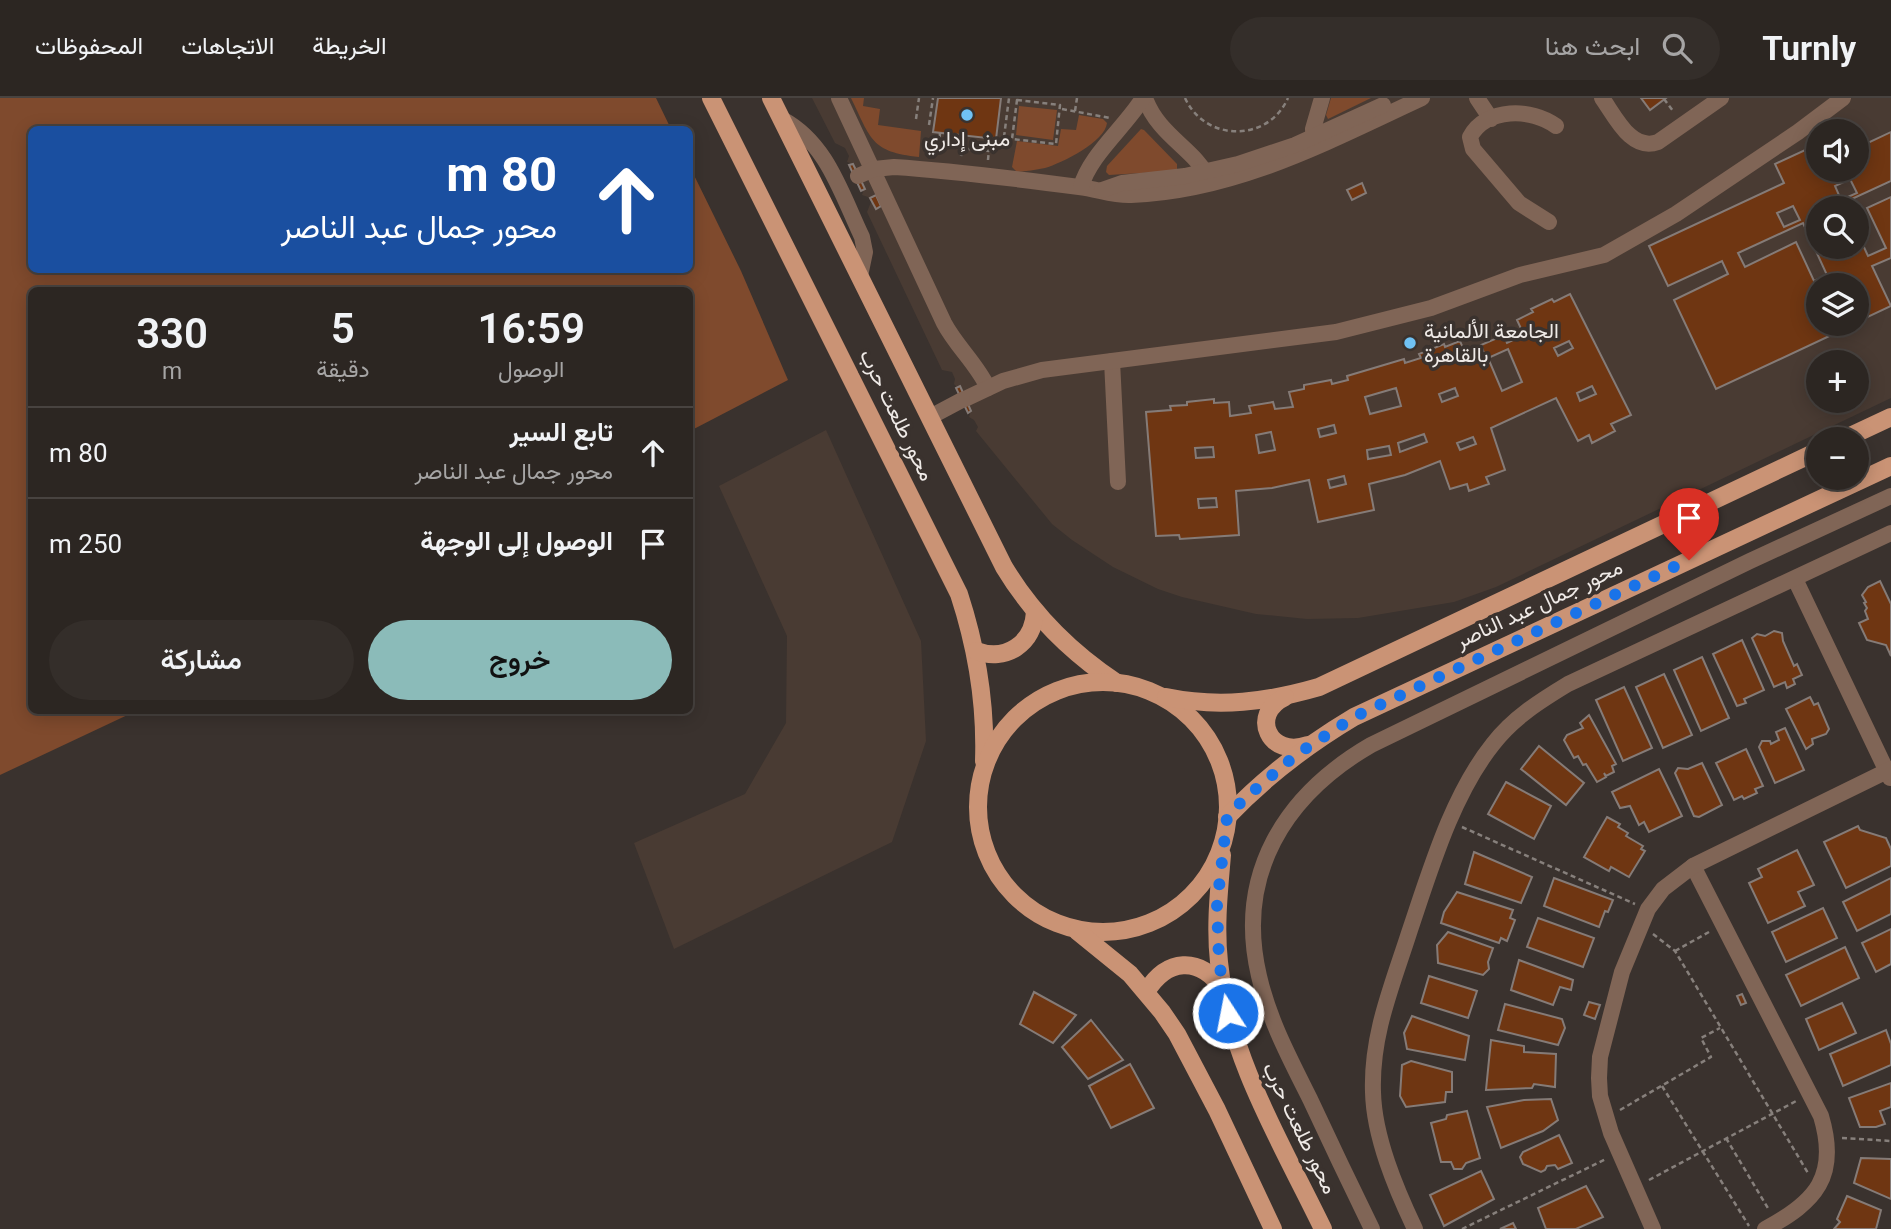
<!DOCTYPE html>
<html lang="ar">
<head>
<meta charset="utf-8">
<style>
	:root { --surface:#2c2622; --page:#342e2a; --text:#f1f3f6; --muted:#a6a5a5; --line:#484340; --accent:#8bbbb9 }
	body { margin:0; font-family:Roboto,Vazirmatn,sans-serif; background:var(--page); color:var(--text); direction:rtl; height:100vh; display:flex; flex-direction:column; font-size:26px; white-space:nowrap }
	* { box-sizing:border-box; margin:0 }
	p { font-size:23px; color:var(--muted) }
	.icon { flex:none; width:38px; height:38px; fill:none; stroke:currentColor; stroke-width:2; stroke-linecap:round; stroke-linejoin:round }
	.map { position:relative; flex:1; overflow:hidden; direction:ltr }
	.details { position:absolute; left:28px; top:189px; width:665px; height:427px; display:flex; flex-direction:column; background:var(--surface); border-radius:10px; box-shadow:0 4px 18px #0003,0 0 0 2px var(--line); direction:rtl }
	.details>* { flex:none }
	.guide { position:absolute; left:28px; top:28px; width:665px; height:147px; border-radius:10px; box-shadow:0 4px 18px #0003,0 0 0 2px var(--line); direction:rtl; background:#1a4fa0; color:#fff; overflow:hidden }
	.controls { position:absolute; left:1806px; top:21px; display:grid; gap:14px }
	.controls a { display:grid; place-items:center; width:63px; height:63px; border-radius:50%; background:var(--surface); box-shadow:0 4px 18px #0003,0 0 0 2px var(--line); font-size:35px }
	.pin { position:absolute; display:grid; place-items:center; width:60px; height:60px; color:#fff; margin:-72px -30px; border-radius:50% 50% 50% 0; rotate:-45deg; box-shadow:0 0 7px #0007 }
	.pin .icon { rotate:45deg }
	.me { position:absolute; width:77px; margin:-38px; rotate:349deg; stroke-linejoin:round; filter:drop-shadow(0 0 5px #0008) }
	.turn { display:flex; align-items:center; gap:24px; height:147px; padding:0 21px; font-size:32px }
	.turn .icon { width:91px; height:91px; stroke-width:2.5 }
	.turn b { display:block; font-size:49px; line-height:60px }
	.eta { display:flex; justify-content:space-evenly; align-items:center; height:119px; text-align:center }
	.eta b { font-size:42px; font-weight:600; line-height:49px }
	.button { display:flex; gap:14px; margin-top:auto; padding:14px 21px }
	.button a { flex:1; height:80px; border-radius:42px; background:var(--accent); color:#111; font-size:28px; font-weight:600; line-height:80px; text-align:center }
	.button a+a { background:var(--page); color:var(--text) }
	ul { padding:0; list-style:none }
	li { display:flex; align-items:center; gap:21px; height:91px; padding:0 21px; border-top:2px solid var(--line) }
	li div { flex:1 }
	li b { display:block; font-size:26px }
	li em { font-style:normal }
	header { display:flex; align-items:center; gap:42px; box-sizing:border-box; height:98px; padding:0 35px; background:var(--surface); border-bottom:2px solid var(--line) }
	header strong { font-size:33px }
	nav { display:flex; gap:38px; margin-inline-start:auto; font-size:24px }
	.search { width:490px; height:63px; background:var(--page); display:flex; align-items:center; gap:18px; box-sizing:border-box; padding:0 24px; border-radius:38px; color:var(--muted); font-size:26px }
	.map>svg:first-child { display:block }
</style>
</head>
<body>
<header>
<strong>Turnly</strong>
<div class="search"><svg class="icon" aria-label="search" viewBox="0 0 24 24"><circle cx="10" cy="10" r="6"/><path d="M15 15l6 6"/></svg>ابحث هنا</div>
<nav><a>الخريطة</a><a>الاتجاهات</a><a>المحفوظات</a></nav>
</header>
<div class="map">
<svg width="1891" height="1131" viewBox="0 0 1891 1131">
	<rect width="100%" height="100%" fill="#3a322e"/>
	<g fill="#493b33" fill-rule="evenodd">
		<path d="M812,0H1891V300L1496,489L1454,504L1358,520L1307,521L1256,516L1182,499L1158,491L1113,469L1072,442L1052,426L976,333L978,329L974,322L969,319L970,316L957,289L954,286L955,281L952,274L942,272L867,114L871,104L868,99L862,97L863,94L850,65L847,64L849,58L845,50L835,45ZM1818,33H1857V72H1818ZM1818,110H1857V149H1818ZM1818,187H1857V226H1818ZM1818,264H1857V303H1818Z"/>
		<polygon points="826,332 921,543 926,643 892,744 674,851 634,745 745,696 786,625 787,538 719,388"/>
	</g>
	<g fill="#7f4a2d">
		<polygon points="0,0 656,0 671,31 32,32 32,172 690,172 690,69 741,173 788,282 690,333 690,192 32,192 32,612 136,613 0,677"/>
		<path d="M851,0H864L863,8L880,11L878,27L921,33L919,59C871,54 871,41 851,0Z"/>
		<polygon points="1331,0 1371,0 1328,21 1326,17"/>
		<polygon points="1019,8 1057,12 1053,42 1016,37"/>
		<path d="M1079,17L1103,21L1107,25C1105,44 1062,65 1045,70C1036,72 1026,73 1017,74L1012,69L1017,43L1058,48L1061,31L1076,32Z"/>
		<polygon points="1141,31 1144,32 1177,66 1177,71 1174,73 1109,77 1106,74 1107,68"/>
	</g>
	<g fill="#6f3612" stroke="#857b77" stroke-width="2" fill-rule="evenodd">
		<polygon points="938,0 1001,0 996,41 933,34"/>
		<polygon points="1641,0 1666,0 1650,12"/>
		<path d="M1891,34V83L1843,105L1846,110H1818V149H1857V134L1868,158L1886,150L1867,110L1891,99V160L1872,168L1891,208L1857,224V187H1818V226H1834L1838,234L1716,291L1674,202L1728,176L1722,163L1668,188L1649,148L1784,85L1775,66L1816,47L1818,72H1857V50ZM1850,81L1857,95L1841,102L1835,88ZM1793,108L1800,122L1784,129L1777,115ZM1803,125L1827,177L1814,183L1796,144L1745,169L1738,155Z"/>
		<polygon points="853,66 865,91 861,93 849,67"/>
		<polygon points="1362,85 1366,95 1352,102 1347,92"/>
		<polygon points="876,97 881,108 876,111 870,100"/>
		<path d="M1570,196L1631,317L1611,326L1615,333L1592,345L1589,337L1578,343L1556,300L1491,330L1505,372L1486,379L1489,386L1469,393L1467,386L1450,391L1440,363L1405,377L1369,386L1374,412L1318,424L1309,382L1272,390L1236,393L1239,437L1180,441L1179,437L1156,438L1146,314L1171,312L1170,308L1187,307V304L1214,301V305L1229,304L1230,318L1251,315L1249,308L1273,304L1275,311L1293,309L1289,294L1304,291V287L1331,282L1332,286L1348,282L1347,278L1404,261L1405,265L1421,260L1419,256L1444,246L1445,249L1460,243L1468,262L1484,255L1481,247L1504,237L1507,245L1524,237L1517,222L1533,214L1531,211L1552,201L1554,204ZM1569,243L1573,250L1558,258L1554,250ZM1508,251L1522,284L1502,293L1488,260ZM1592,288L1596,296L1580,303L1577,295ZM1396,290L1401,308L1370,316L1365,299ZM1455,290L1458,298L1442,304L1439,296ZM1334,327L1336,335L1320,339L1318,331ZM1271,334L1275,352L1259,355L1256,337ZM1424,336L1427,344L1400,354L1398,345ZM1473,339L1476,346L1460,352L1457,345ZM1389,348L1391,357L1368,361L1367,352ZM1213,349L1214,359L1196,360L1195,350ZM1344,378L1346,386L1330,390L1328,382ZM1216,400L1217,409L1199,410L1198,401Z"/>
		<polygon points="960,288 971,313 968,315 956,290"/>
		<polygon points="1880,483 1891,506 1891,558 1886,547 1867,542 1859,525 1868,521 1865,513 1867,510 1864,505 1866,504 1862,497 1868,489"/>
		<polygon points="1774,533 1782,535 1783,543 1794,568 1797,566 1802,577 1793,581 1795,586 1787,590 1785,584 1774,589 1752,540 1757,536 1765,538"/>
		<polygon points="1742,542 1764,592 1744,601 1746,605 1737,608 1713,556"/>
		<polygon points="1702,559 1729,620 1701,633 1674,572"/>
		<polygon points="1664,576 1692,637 1663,650 1636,589"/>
		<polygon points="1624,589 1652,650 1623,663 1596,602"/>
		<polygon points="1810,599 1814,607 1818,605 1829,631 1826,636 1812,641 1813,646 1806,651 1786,611"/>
		<polygon points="1589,617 1616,666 1612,668 1614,674 1606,678 1604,675 1606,679 1597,684 1586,666 1583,667 1578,658 1574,660 1564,642 1567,637 1583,630 1580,625"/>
		<polygon points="1785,630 1804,672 1775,685 1759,649 1762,643 1770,643 1771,646 1779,642 1776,634"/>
		<polygon points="1539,648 1584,685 1566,707 1521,671"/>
		<polygon points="1746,651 1763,688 1755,691 1757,695 1744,701 1742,698 1734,702 1716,665"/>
		<polygon points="1702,665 1722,707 1699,719 1694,718 1675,675 1678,670 1688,671"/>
		<polygon points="1659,671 1682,718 1649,734 1644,724 1639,727 1630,708 1620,710 1612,694"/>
		<polygon points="1506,684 1551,708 1534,741 1488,716"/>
		<polygon points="1607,719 1620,726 1618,729 1628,735 1626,738 1643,748 1641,751 1645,753 1629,779 1611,769 1609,773 1584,759"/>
		<polygon points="1858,728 1860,732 1886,740 1891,751 1891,768 1846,790 1824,744"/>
		<polygon points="1797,752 1814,787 1798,794 1805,808 1768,825 1749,785 1762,779 1758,771"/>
		<polygon points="1474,754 1532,779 1521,805 1465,786"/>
		<polygon points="1554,780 1613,802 1608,814 1605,813 1599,829 1544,808"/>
		<polygon points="1891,780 1891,816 1857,833 1843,804"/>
		<polygon points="1457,794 1513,812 1510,820 1515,822 1507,843 1501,840 1499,845 1441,825 1444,814"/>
		<polygon points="1823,810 1837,840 1786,864 1772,834"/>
		<polygon points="1538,820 1594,840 1583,869 1527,849"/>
		<polygon points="1891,831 1891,866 1876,874 1862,845"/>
		<polygon points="1448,834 1493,850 1488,864 1489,871 1483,877 1438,865 1437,847"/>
		<polygon points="1845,849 1859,880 1801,908 1786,877"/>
		<polygon points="1519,862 1573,882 1571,892 1560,889 1553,907 1511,892"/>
		<polygon points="1429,878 1477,893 1468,920 1421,905"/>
		<polygon points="1034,894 1076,917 1053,945 1020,926"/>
		<polygon points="1742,896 1746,905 1741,907 1737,898"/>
		<polygon points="1589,904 1600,907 1595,921 1584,917"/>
		<polygon points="1842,905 1856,935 1819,952 1806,921"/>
		<polygon points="1505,906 1562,921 1565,930 1558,947 1498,932"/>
		<polygon points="1412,918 1469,938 1465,962 1407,951 1404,935"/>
		<polygon points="1091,922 1123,962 1088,981 1062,949"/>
		<polygon points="1886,932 1891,946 1891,967 1843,988 1830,956"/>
		<polygon points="1491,942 1524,948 1524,954 1556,956 1555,989 1534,986 1532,990 1486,992"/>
		<polygon points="1411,963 1452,974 1452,994 1446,994 1445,1004 1406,1009 1400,998 1402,967"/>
		<polygon points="1130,966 1154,1010 1111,1030 1089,988"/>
		<polygon points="1891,985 1891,1009 1880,1013 1885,1026 1876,1029 1860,1029 1849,1000"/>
		<polygon points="1551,1001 1558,1022 1543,1033 1501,1050 1487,1009 1524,1002"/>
		<polygon points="1467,1013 1480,1060 1466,1065 1462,1071 1454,1071 1451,1064 1441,1064 1431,1025 1446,1021 1447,1017"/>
		<polygon points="1559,1037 1572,1065 1558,1071 1555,1067 1547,1068 1545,1072 1541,1074 1523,1066 1520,1059 1523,1054"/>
		<polygon points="1861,1060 1891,1061 1891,1101 1854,1085"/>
		<polygon points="1481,1073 1494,1101 1444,1128 1430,1097"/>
		<polygon points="1586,1088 1603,1119 1576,1131 1546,1131 1538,1110"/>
		<polygon points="1847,1098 1881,1112 1876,1131 1834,1131 1840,1124 1837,1121"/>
		<polygon points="1513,1125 1516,1131 1500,1131"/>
	</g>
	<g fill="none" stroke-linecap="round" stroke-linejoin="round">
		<g stroke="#87807c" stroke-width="2.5" stroke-dasharray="5 3.5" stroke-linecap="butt">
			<path d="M1185,0C1205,44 1268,45 1288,0"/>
			<polyline points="1664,1 1673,13"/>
			<polygon points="1017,2 1060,7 1056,46 1012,41"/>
			<polyline points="1062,11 1110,20"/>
			<polyline points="1075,13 1077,0"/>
			<polyline points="916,21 919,0"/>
			<polyline points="929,27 933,0"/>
			<polyline points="940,35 939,48 989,53"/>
			<polyline points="1004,39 1009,0"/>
			<polyline points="961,58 964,38"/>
			<polyline points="988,62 990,40"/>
			<polyline points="1462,729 1635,806"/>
			<polyline points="1653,836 1675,853 1808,1075"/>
			<polyline points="1675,853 1709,834"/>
			<polyline points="1662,988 1749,1128"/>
			<polyline points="1620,1012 1711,959 1701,940 1720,930"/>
			<polyline points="1726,1040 1769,1112"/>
			<polyline points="1842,1040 1891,1043"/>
			<polyline points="1649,1082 1798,1002"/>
			<polyline points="1462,1131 1606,1061"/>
		</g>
		<g stroke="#806556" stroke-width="16">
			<path d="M839,0L944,225C956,248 977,266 988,290"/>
			<path d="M1145,0C1158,37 1193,50 1209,80"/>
			<polyline points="1477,0 1491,21"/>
			<path d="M1602,0C1615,18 1631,54 1658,44L1721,0"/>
			<path d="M782,21C827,45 841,95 862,139L865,154L860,178"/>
			<polyline points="1314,49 1313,31 1322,0"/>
			<path d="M858,78L874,71L894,69C955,73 1018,81 1079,89C1097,91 1114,98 1131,97C1237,93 1329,43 1422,0"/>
			<path d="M1081,89C1089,58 1125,29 1143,0"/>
			<polyline points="1102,92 1122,85 1185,78 1238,66 1295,47 1383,7"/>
			<path d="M1549,124L1519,105L1473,51L1470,39C1486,9 1532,10 1556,28"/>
			<polyline points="1112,263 1118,384"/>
			<polyline points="965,301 1003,283 1042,272 1336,234 1431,210 1520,177 1604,157 1676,116 1798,34 1843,0"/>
			<polyline points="930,319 962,302"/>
			<polyline points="1795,481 1890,680"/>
			<path d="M1693,768L1821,1018C1839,1078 1816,1104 1765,1131"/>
			<path d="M1372,1131C1351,1088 1330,1044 1310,1001C1290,961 1269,922 1259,878C1235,776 1285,697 1371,647L1750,463L1891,398"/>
			<path d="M1415,1131C1396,1091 1374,1039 1373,994C1371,937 1392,888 1409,835C1430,773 1452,697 1493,646C1513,620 1540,603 1568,586L1891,435"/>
			<polyline points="1653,1131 1611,1035 1600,998 1599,980 1600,959 1622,874 1648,811 1663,791 1693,768 1891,671"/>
		</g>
		<g stroke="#ca9375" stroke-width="18">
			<path d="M711,0L959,496C977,551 986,605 984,663"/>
			<path d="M771,0L1004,469C1033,517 1070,554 1117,585"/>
			<polyline points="1844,341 1891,319"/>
			<path d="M976,553C1006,564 1033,546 1035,514"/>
			<circle cx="1103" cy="709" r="125"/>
			<path d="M1166,599C1219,610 1267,604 1319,589L1818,353"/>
			<path d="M1285,599C1249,616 1269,661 1308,647"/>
			<path d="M1227,719C1265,679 1307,647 1354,619L1891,368"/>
			<path d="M1222,757C1219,793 1215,828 1219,864C1229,960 1282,1046 1323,1131"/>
			<polyline points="1077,833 1130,876 1162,914 1177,936 1217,1012 1273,1131"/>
			<path d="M1146,894C1167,860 1199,858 1222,890"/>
		</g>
	</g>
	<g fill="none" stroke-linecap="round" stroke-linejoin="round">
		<polyline stroke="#1a73e8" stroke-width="12" stroke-dasharray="0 21.6" points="1228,915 1219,864 1217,807 1227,719 1243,702 1296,657 1354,619 1689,462"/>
	</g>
	<g fill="#70c2f4" stroke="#3a322e" stroke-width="2.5">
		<circle cx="967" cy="17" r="7"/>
		<circle cx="1410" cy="245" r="7"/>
	</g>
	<g text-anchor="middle" stroke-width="7" stroke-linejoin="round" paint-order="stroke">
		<g font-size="21" fill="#efeae7" stroke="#3a322e">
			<text x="967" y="48">مبنى إداري</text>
			<text x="1424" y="240" text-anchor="start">الجامعة الألمانية<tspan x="1424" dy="24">بالقاهرة</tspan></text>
		</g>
		<g font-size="21" fill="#efeae7" stroke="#3a322e">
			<text transform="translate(897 317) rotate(64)" y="7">محور طلعت حرب</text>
			<text transform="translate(1539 506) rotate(-25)" y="7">محور جمال عبد الناصر</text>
			<text transform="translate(1300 1030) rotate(64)" y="7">محور طلعت حرب</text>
		</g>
	</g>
</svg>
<div class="controls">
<a><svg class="icon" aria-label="sound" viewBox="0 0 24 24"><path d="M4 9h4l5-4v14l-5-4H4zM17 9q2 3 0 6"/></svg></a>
<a><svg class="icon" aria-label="search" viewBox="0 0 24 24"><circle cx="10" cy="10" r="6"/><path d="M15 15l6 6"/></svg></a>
<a><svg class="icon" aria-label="layers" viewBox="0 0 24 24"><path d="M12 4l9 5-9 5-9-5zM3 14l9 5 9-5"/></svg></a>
<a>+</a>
<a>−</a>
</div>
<div class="pin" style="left:1689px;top:462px;background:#d93025"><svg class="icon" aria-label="arrive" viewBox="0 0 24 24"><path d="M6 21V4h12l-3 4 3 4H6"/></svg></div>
<svg class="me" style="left:1228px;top:915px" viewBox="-20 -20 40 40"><circle r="17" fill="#1a73e8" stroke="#fff" stroke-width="3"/><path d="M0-11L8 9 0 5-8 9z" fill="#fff"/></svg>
<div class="guide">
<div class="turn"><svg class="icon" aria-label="ahead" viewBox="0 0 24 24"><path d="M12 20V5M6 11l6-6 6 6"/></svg><div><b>80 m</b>محور جمال عبد الناصر</div></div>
</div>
<section class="details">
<div class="eta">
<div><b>16:59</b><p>الوصول</p></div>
<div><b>5</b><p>دقيقة</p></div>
<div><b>330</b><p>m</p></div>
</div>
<ul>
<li><svg class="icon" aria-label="ahead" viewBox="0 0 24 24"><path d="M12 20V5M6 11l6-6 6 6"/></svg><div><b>تابع السير</b><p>محور جمال عبد الناصر</p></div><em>80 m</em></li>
<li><svg class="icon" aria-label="arrive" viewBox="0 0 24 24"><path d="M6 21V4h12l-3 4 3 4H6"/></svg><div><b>الوصول إلى الوجهة</b></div><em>250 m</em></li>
</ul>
<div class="button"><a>خروج</a><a>مشاركة</a></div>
</section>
</div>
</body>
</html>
